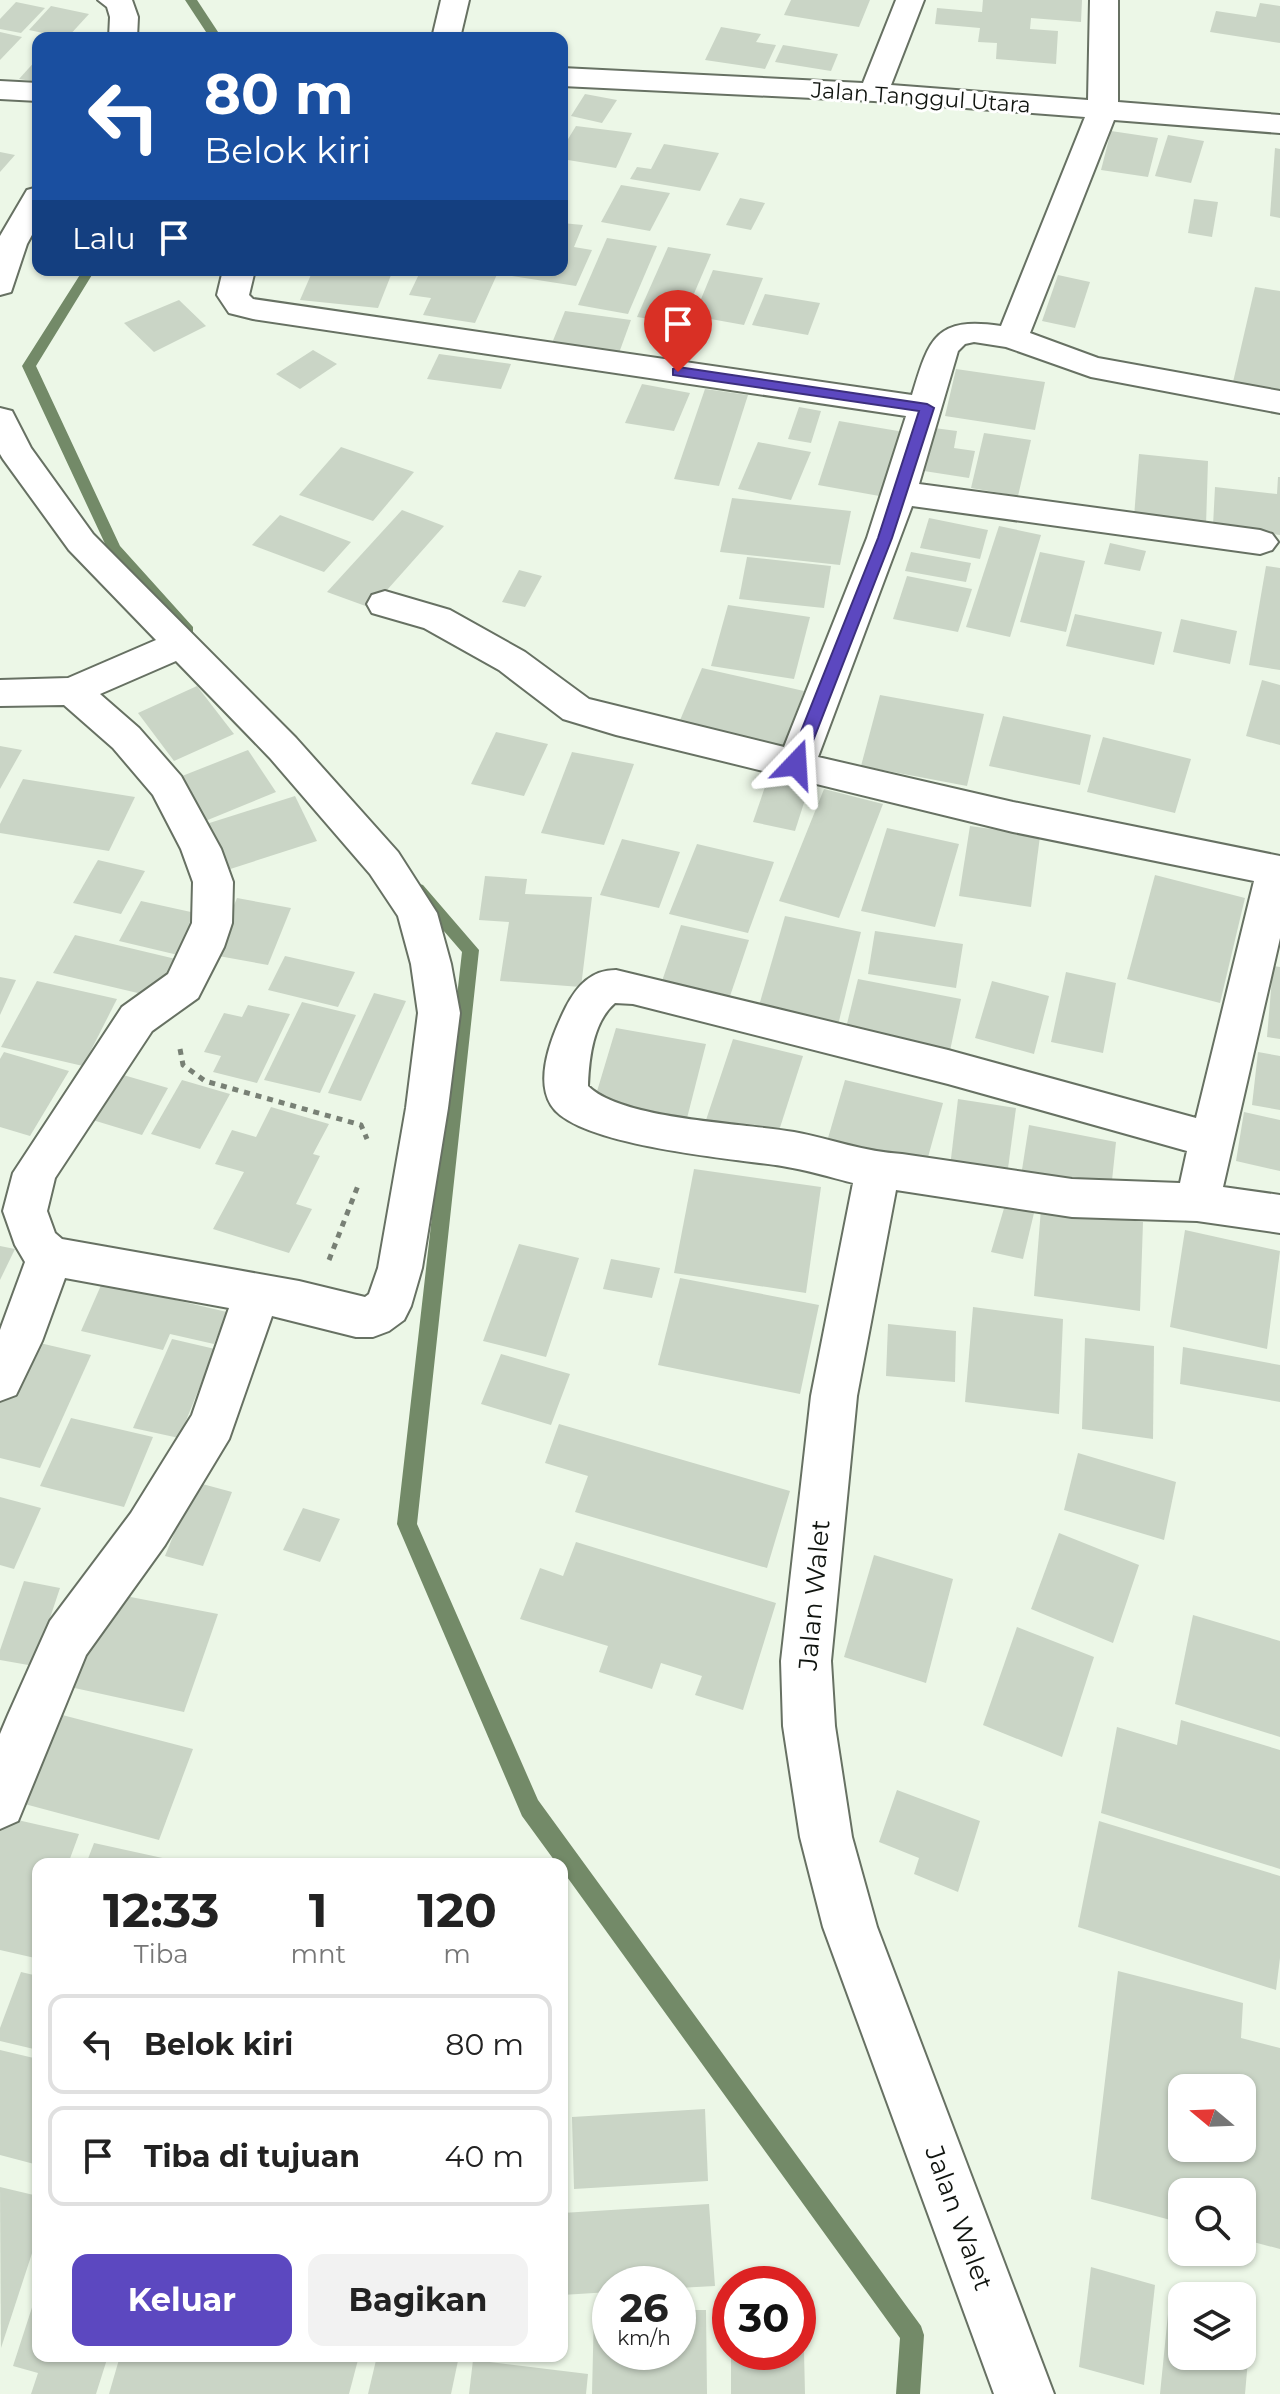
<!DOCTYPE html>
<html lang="id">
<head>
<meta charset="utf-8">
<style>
	:root { --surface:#fff; --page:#f2f2f2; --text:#222; --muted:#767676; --line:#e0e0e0; --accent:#5c48c0 }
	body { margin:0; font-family:Montserrat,sans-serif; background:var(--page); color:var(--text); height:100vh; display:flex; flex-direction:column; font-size:30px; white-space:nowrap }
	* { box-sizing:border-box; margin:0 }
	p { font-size:26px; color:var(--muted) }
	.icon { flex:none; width:44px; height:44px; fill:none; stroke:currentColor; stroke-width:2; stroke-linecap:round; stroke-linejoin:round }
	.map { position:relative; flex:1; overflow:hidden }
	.drawer { position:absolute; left:32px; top:1858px; width:536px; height:504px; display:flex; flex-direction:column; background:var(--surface); border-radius:16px; box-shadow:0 2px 6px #0004 }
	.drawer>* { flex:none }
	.hud { position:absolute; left:32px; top:32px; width:536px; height:244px; border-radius:16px; box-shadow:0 2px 6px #0004; background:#1a4fa0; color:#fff; overflow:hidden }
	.needle { width:52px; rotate:289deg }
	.tools { position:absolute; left:1168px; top:2074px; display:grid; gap:16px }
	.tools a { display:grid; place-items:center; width:88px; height:88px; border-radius:16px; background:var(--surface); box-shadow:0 2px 6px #0004; font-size:40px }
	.speed { position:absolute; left:592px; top:2266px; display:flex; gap:16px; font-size:40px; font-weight:700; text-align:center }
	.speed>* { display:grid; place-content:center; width:104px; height:104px; border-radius:50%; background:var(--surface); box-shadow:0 2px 6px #0004; line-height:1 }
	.speed small { font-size:20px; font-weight:400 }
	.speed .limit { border:12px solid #d22; background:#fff; color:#111 }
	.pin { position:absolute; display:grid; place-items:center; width:68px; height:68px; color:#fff; margin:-82px -34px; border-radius:50% 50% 50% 0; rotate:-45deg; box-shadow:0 0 8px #0007 }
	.pin .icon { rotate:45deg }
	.me { position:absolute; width:88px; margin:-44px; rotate:20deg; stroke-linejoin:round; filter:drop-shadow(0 0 6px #0008) }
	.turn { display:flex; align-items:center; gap:28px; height:168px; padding:0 40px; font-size:36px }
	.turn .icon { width:104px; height:104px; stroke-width:2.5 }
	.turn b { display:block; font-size:56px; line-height:68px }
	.then { display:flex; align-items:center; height:76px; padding:0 40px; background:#0003; gap:16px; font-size:30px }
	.eta { display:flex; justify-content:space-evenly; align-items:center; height:136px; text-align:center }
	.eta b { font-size:48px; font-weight:700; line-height:56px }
	.cta { display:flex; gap:16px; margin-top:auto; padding:16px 40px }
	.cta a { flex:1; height:92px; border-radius:16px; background:var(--accent); color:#fff; font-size:32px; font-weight:700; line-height:92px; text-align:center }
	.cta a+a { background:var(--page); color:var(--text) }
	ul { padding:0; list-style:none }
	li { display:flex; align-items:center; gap:24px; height:100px; margin:0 16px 12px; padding:0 24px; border:4px solid var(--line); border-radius:16px }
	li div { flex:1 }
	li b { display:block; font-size:30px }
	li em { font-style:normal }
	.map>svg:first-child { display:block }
</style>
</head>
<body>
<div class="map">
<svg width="1280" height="2394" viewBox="0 0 1280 2394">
	<rect width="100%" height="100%" fill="#ecf7e7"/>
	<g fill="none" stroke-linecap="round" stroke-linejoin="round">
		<g fill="#738a68" fill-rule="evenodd">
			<polygon points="185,0 197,0 222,38 210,38"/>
			<polygon points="83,270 95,270 36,366 120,546 193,627 193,635 183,635 107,548 22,366"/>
			<polygon points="417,883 423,885 479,950 417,1524 538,1800 921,2326 924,2335 920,2394 896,2394 900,2338 562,1870 562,1864 557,1864 522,1816 397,1524 462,952 411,893 409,889"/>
		</g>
	</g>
	<g fill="#cad5c6" fill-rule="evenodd">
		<polygon points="791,0 870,0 859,27 784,15"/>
		<polygon points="983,0 1082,0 1081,22 1031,18 1030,29 1058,31 1056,64 996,59 997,43 978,42 980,28 935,24 937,8 982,12"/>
		<polygon points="16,2 45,8 21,33 0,29 0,19"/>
		<polygon points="1260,3 1280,6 1280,43 1210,32 1216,11 1256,17"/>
		<polygon points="51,6 89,14 67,38 29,30"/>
		<polygon points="721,27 761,34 756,42 776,45 765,69 705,60"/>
		<polygon points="0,32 22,37 0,60"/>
		<polygon points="783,45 838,54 831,71 775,62"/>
		<polygon points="38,58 38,82 19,79"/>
		<polygon points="585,94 617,100 602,123 571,116"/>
		<polygon points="576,126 632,133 616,168 562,159 562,149"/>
		<polygon points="1111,131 1158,138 1148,177 1101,170"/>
		<polygon points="1168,135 1204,141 1191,183 1155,176"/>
		<polygon points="664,144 719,153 700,191 630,179 637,167 651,169"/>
		<polygon points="1275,148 1280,149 1280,218 1270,216"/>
		<polygon points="0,152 15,155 0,172"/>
		<polygon points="621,185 670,193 650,231 601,222"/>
		<polygon points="740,198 765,203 751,230 726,225"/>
		<polygon points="1194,199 1218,202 1212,237 1188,233"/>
		<polygon points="562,223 583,225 574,247 592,250 576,286 512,276 514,270 562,270"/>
		<polygon points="607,238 657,246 628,314 578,305"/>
		<polygon points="668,247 711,254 681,324 637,317"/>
		<polygon points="313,270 393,270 378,308 300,300"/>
		<polygon points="421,270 499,270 475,323 423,315 431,298 409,295"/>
		<polygon points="713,270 763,278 744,325 694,316"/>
		<polygon points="1058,275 1090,282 1075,328 1042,321"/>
		<polygon points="1255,287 1280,291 1280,390 1233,382"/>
		<polygon points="765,294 820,303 808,335 752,325"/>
		<polygon points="179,300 206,326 154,352 124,323"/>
		<polygon points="565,311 631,320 619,353 552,343"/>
		<polygon points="313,350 337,364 300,389 276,374"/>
		<polygon points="439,354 511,364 501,389 427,379"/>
		<polygon points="956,369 1045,382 1035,430 945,416"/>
		<polygon points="642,384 690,393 674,431 625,423"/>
		<polygon points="705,389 748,395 719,486 674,479"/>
		<polygon points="799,407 821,411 811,443 788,439"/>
		<polygon points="839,421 904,432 885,497 818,485"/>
		<polygon points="934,428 957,431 954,448 975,451 969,478 924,471"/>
		<polygon points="984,433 1031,440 1018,496 971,488"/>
		<polygon points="758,442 811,452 791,500 738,489"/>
		<polygon points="341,447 414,472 373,521 299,495"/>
		<polygon points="1139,454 1208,461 1206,525 1134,517"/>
		<polygon points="1278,477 1280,477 1280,535 1213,526 1215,487 1277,494"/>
		<polygon points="732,498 851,511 840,565 720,552"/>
		<polygon points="402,510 444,526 371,608 327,592"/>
		<polygon points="280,515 351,542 324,572 252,545"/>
		<polygon points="929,518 988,530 980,559 920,548"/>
		<polygon points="999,526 1041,535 1010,637 966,627"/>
		<polygon points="1110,543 1146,551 1140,571 1104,564"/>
		<polygon points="911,552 971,563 966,582 905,571"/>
		<polygon points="1040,552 1085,561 1066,632 1020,622"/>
		<polygon points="747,557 831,566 824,608 739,599"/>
		<polygon points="1266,566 1280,568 1280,670 1249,665"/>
		<polygon points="519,570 542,576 525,607 502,602"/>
		<polygon points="907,576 972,589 958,632 893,619"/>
		<polygon points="728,605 810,617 794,679 711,666"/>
		<polygon points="1075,614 1162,632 1154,665 1066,646"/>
		<polygon points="1181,619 1237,631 1230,664 1173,652"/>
		<polygon points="702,668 804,691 782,749 678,725"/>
		<polygon points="1262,680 1280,685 1280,745 1246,736"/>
		<polygon points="197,686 234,734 174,761 138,713"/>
		<polygon points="880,695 984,714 967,786 861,766"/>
		<polygon points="1003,716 1091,735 1080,785 989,766"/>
		<polygon points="496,732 548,744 524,796 471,784"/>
		<polygon points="1103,737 1191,759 1175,813 1087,792"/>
		<polygon points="0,746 22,750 0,789"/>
		<polygon points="248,750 276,792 198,824 172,780"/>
		<polygon points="572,752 634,764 604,845 541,833"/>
		<polygon points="768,778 809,787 795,831 753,822"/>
		<polygon points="23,779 135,797 109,851 0,833 0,824"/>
		<polygon points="824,789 883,804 839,918 779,901"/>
		<polygon points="295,796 317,841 221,872 200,826"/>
		<polygon points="970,826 1040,836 1031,907 959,896"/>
		<polygon points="887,828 959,844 935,927 861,911"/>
		<polygon points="622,839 680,852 659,908 600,895"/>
		<polygon points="697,844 774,862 748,933 669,914"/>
		<polygon points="98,860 145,871 121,914 73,903"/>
		<polygon points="1155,875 1245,898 1220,1003 1127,979"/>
		<polygon points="485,876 527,879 525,894 592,897 581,987 500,981 509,922 479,920"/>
		<polygon points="237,898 291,908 268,965 213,955"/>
		<polygon points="141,901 200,914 178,955 119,941"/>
		<polygon points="785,916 861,932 838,1025 758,1009"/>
		<polygon points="681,925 749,940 727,1005 659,990"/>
		<polygon points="875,931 963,944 956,988 868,974"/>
		<polygon points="75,935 180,960 159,998 53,973"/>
		<polygon points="285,956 355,972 338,1007 268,990"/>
		<polygon points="1273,966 1280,967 1280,1039 1267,1037"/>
		<polygon points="1066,972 1116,983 1103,1053 1051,1042"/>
		<polygon points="0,977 16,980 0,1015"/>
		<polygon points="858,979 961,999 948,1060 843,1040"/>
		<polygon points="37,981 117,999 83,1066 1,1047"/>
		<polygon points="992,981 1049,996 1034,1054 975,1038"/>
		<polygon points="374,993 406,1001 361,1101 328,1093"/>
		<polygon points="302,1002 356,1015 320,1093 264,1080"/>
		<polygon points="248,1005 290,1014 257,1083 213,1072 221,1056 204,1052 224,1013 242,1017"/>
		<polygon points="616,1028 706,1044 685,1126 592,1108"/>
		<polygon points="733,1039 803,1056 776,1140 705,1123"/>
		<polygon points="4,1052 69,1071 30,1136 0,1127 0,1059"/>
		<polygon points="1258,1052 1280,1056 1280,1110 1252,1105"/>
		<polygon points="113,1072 168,1088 142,1135 86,1118"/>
		<polygon points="182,1080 230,1094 200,1149 151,1134"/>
		<polygon points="845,1080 943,1103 925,1168 826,1145"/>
		<polygon points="958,1099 1016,1108 1007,1176 950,1167"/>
		<polygon points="271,1107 329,1124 313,1154 320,1156 296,1204 312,1209 289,1253 213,1229 244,1172 215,1164 232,1130 256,1137"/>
		<polygon points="1244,1112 1280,1120 1280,1171 1236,1161"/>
		<polygon points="1029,1125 1116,1142 1111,1190 1021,1176"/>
		<polygon points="694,1169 821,1187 806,1293 674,1273"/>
		<polygon points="1005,1205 1034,1213 1023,1259 991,1252"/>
		<polygon points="1041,1209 1143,1222 1140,1311 1034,1296"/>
		<polygon points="1185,1230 1280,1251 1267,1349 1170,1327"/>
		<polygon points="519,1244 579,1258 546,1357 483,1341"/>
		<polygon points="0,1246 15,1249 0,1280"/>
		<polygon points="611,1259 660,1268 652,1298 603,1289"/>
		<polygon points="680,1278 819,1305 800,1394 658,1365"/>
		<polygon points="102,1283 227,1312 214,1344 170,1334 163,1350 81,1331"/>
		<polygon points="973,1307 1063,1319 1059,1414 965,1402"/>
		<polygon points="888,1324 956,1331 955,1382 886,1376"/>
		<polygon points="1085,1338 1154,1346 1153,1439 1082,1429"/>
		<polygon points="172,1339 215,1349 179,1438 133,1428"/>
		<polygon points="27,1340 91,1355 40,1468 0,1458 0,1398"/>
		<polygon points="1183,1347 1280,1365 1280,1402 1180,1384"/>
		<polygon points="501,1354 570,1374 551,1425 481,1404"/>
		<polygon points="71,1418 153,1437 124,1507 40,1486"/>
		<polygon points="559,1424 790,1491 767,1568 575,1512 588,1476 545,1463"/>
		<polygon points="1078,1453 1176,1482 1164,1540 1064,1510"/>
		<polygon points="195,1482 232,1492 203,1566 165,1556"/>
		<polygon points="0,1497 41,1508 14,1569 0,1565"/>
		<polygon points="303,1508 340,1519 320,1562 283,1550"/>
		<polygon points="1059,1533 1139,1565 1113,1643 1031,1609"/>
		<polygon points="576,1542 776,1603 743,1710 695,1695 702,1676 661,1663 652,1689 599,1672 608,1646 520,1619 540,1568 563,1576"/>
		<polygon points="874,1555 953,1579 926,1683 844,1657"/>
		<polygon points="24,1581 60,1588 34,1666 0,1660 0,1650"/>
		<polygon points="105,1592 218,1614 184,1712 70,1687"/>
		<polygon points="1193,1615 1280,1641 1280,1737 1175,1704"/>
		<polygon points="1017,1627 1094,1657 1062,1757 983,1725"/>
		<polygon points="43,1710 193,1749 159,1840 6,1799"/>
		<polygon points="1181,1720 1280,1750 1280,1869 1101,1813 1117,1727 1177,1745"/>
		<polygon points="897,1790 980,1821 958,1892 914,1874 919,1858 879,1842"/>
		<polygon points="0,1816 79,1834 68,1864 38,1864 38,1949 35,1958 0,1950"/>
		<polygon points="1099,1821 1280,1876 1280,1958 1276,1990 1078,1927"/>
		<polygon points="94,1843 167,1859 166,1864 86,1864"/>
		<path d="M1118,1971L1243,2003L1241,2038L1280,2048V2249L1242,2239V2192H1182V2223L1091,2199ZM1182,2088H1242V2148H1182Z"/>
		<polygon points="21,1972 38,1976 38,2050 0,2041 0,2028"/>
		<polygon points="0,2050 38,2059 38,2165 0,2155"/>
		<polygon points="705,2109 708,2181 574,2189 572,2117"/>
		<polygon points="0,2187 38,2196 38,2235 1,2348"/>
		<polygon points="709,2204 715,2286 678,2288 678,2284 610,2284 610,2292 562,2295 562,2213"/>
		<polygon points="1091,2267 1155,2285 1144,2385 1079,2367"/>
		<polygon points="37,2292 38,2356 108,2356 96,2394 31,2394 38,2373 13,2366"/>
		<polygon points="1169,2304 1182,2308 1182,2356 1242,2356 1242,2324 1251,2326 1245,2394 1160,2394"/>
		<polygon points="798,2308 803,2308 805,2394 731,2394 731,2352 798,2352"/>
		<polygon points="594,2310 610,2310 610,2352 678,2352 678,2310 706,2310 707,2394 592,2394"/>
		<polygon points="120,2356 359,2356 349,2394 109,2394"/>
		<polygon points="377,2356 459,2356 451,2394 368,2394"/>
		<polygon points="473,2360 588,2374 586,2394 469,2394"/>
	</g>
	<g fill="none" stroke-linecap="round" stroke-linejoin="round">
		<g stroke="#677163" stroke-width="4">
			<g id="minor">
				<polygon points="98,0 132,0 138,17 137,38 109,38 110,17 107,7"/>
				<polygon points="441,0 469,0 460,38 432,38"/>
				<path d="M896,0H924L891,85L1088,100L1090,0H1118V102L1280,115V133L1114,120L1030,333L1098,358L1280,391V413L1091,377L1006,347L974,342L965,344L958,351L919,484L1260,530L1272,534L1278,542L1272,550L1260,554L912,506L818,757L1013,802L1280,856V938L1223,1187L1280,1195V1233L1197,1221L1072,1217L896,1190L857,1396L831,1661L835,1726L852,1837L877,1927L1054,2394H994L823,1927L800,1837L783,1726L781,1661L811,1396L853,1183C830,1177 807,1170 782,1166C736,1159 575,1146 551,1105C534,1078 553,1033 566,1007C577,986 591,970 616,970L948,1050L1196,1118L1254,881L1013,832L616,735L563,719L499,670L424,628L372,613L367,604L372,595L385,591L450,610L525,652L589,699L784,747L867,538L906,416L253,319L229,313L217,295L223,270H255L249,295L253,299L912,395C929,339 935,316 1001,326L1085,117L874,101L562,86V68L863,83ZM615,1003L633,1004L948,1084L1187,1151L1180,1183L1072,1179L902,1154C865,1152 831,1139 794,1132C744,1123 622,1120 588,1086C589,1058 593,1022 615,1003Z"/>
				<polygon points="0,81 38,83 38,101 0,99"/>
				<polygon points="38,187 38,224 27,244 11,292 0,295 0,236 27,190"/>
				<path d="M0,408L12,411L31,448L93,534L296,738L398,852L437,913L451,964L460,1013L448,1108L422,1268L411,1306L404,1320L389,1331L373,1337H356L272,1316L229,1439L165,1545L86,1655L18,1821L0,1829V1734L8,1715L50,1621L131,1513L192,1415L229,1308L65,1278L42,1341L16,1395L0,1401V1330L25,1262L15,1245L3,1211L13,1173L122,1007L168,974L192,923L193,882L181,849L153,795L113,748L64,705L0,706V680L68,678L156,640L69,550L3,459L0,454ZM176,661L270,758L370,874L398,916L411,964L418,1013L406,1108L378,1268L369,1294L365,1297L299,1281L62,1239L55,1233L47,1211L55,1178L152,1031L198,998L224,947L232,923L233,882L221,849L181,776L139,728L100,694Z"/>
			</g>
		</g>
		<g stroke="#788075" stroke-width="5" stroke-dasharray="6 6" stroke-linecap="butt">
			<polyline points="180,1049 183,1065 205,1081 361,1125 367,1139"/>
			<polyline points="329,1260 359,1183"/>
		</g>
		<use href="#minor" fill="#fff" fill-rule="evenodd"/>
	</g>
	<polygon fill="#5c48c0" stroke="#3c2f7d" stroke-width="2" points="678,367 927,404 934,408 892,538 804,764 796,770 788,764 878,538 919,411 673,375 673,369"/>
	<g text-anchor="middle" stroke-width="6" stroke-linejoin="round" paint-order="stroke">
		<g font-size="22" fill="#10140f" stroke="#fff">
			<text transform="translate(921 97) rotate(4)" y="8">Jalan Tanggul Utara</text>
		</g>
		<g font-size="26" fill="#10140f" stroke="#fff">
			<text transform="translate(814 1595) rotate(-85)" y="9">Jalan Walet</text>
			<text transform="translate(959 2218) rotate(70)" y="9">Jalan Walet</text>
		</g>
	</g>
</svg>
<div class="tools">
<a><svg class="needle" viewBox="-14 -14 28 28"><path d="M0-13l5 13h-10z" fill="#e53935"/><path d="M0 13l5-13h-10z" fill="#767676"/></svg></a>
<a><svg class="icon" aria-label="search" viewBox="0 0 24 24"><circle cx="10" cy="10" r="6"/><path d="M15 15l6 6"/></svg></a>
<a><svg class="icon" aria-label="layers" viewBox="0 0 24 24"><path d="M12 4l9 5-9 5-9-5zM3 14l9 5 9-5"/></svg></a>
</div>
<div class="speed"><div>26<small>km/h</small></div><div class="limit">30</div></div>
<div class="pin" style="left:678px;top:372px;background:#d93025"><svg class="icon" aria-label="arrive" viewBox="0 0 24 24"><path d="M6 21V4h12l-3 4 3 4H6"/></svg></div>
<svg class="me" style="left:796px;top:764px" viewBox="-20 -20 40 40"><path d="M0-17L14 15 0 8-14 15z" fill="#5c48c0" stroke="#fff" stroke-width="4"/></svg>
<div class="hud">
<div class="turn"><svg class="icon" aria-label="left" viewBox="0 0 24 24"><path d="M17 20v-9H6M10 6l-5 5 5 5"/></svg><div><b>80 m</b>Belok kiri</div></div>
<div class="then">Lalu<svg class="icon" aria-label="arrive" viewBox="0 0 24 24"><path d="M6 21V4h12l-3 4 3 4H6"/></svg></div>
</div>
<section class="drawer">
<div class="eta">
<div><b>12:33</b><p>Tiba</p></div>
<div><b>1</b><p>mnt</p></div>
<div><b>120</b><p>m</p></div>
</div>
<ul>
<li><svg class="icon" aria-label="left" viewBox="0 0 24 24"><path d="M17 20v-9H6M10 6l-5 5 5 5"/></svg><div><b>Belok kiri</b></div><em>80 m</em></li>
<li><svg class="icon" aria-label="arrive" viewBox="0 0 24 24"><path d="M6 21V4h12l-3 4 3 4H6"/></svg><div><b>Tiba di tujuan</b></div><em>40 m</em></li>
</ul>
<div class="cta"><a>Keluar</a><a>Bagikan</a></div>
</section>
</div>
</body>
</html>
